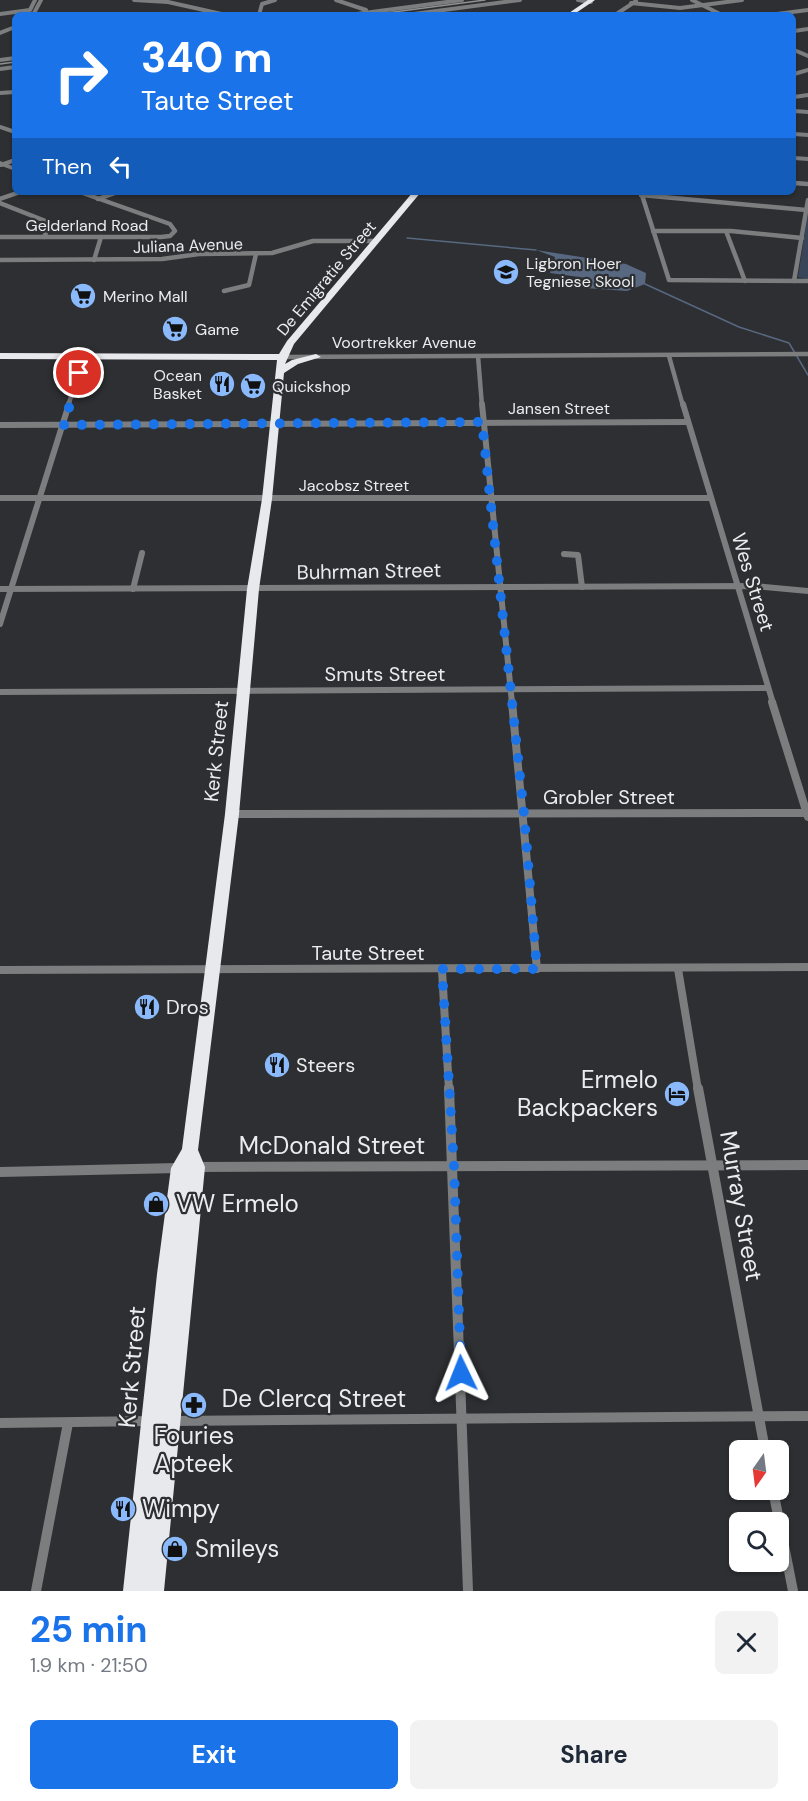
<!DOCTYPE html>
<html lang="en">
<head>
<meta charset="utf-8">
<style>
	:root { --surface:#fff; --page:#f2f2f3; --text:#1f2937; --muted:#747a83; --accent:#1a73e8 }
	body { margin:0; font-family:"DM Sans",sans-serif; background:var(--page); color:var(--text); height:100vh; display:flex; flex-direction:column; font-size:22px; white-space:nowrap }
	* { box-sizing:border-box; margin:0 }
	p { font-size:20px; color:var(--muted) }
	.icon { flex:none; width:33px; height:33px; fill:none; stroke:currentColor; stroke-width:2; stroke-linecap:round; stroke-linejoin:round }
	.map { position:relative; height:1591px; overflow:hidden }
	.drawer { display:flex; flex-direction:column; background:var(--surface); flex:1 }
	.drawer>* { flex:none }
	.guide { position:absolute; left:12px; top:12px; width:784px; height:183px; border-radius:9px; box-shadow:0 2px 4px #0004; background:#1a73e8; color:#fff; overflow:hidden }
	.needle { width:39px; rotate:194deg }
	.fabs { position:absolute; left:729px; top:1440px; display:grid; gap:12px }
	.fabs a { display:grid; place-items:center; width:60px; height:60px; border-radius:9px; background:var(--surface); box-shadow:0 2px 4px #0004; font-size:30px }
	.pin { position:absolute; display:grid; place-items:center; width:51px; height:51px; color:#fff; margin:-26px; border:3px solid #fff; border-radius:50%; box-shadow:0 2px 6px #0007 }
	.me { position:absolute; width:66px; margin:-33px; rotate:358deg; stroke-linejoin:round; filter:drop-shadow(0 0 4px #0008) }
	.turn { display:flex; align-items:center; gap:21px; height:126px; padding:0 30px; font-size:27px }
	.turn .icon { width:78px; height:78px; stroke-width:2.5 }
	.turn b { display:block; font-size:42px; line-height:51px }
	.then { display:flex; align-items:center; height:57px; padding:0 30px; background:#0003; gap:12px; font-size:22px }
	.round { display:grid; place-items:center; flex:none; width:63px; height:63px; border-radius:9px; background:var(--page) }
	.head { display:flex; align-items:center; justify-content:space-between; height:102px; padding:0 30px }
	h1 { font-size:36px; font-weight:700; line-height:45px; color:var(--accent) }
	.primary-button { display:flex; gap:12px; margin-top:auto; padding:12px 30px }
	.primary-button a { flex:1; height:69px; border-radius:9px; background:var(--accent); color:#fff; font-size:24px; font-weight:700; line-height:69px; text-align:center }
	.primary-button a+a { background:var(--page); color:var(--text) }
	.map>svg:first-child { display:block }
</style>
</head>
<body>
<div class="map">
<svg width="808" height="1591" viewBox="0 0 808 1591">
	<rect width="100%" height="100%" fill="#2d2f32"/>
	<polygon fill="#394659" points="808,214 808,279 798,277"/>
	<polygon fill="#576880" points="536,250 626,264 646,273 645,284 627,291 585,288 586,278 550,273 555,257"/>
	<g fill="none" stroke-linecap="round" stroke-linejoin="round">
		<g stroke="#576880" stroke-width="1.5">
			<polyline points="407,238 536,250"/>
			<polyline points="645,284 739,327 789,343 808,375"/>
		</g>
		<g stroke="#7b7d7e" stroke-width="4">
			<polyline points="134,0 168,2 226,15"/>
			<polyline points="336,0 366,10"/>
			<polyline points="578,0 591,2"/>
			<polyline points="692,0 722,15"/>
			<polyline points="631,3 680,8 742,0"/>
			<polyline points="0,14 30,10 35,0"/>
			<polyline points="33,15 41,0"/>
			<polyline points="259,15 262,4 275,0"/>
			<polyline points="349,15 462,0"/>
			<polyline points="406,15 520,0"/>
			<polyline points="615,15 636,1"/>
			<polyline points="769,15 808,10"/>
			<polyline points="794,31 808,29"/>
			<polyline points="0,33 15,27"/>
			<polyline points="794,50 808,56"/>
			<polyline points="0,60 15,58"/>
			<polyline points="0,69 15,67"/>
			<polyline points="794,74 808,70"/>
			<polyline points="0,93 15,92"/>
			<polyline points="794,97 808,95"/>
			<polyline points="794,111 808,112"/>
			<polyline points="0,127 15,132"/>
			<polyline points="794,134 808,135"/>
			<polyline points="794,158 808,159"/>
			<polyline points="0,163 15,169"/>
			<polyline points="1,165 15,160"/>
		</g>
		<g stroke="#7b7d7e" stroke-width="4.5">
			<polyline points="794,183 808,184"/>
			<polyline points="641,192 669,280 808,281"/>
			<polyline points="641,195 806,210"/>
			<polyline points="0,199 20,192"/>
			<polyline points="98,199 118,192"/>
			<polyline points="0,203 48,222 50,224 44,237"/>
			<polyline points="653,231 731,231 802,238"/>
			<polyline points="726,231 745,281"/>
			<polyline points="0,237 161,237 170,236 175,231 170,224 80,192"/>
			<polyline points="0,260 162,259 199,254 272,253 313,241 375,241"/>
			<polyline points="94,260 101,237"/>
			<polyline points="794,281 808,200"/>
			<polyline points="224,291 249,285 256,254"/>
			<polyline points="478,356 482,406"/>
			<polyline points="669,356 683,406"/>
			<polyline points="282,357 808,354"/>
			<polyline points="68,406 84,356"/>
		</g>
		<g stroke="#7b7d7e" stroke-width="6">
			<polyline points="482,404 512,703"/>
			<polyline points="683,404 773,703"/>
			<polyline points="0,425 687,422"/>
			<polyline points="0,498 709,498"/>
			<polyline points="564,554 578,555 582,587"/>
			<polyline points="0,589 755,586 808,591"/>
			<polyline points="133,589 142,553"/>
			<polyline points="0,624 69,404"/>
			<polyline points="0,692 768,688"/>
		</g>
		<g stroke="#7b7d7e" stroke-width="8">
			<polyline points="512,702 537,969"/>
			<polyline points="772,702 808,817"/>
			<polyline points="232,814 807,813"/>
			<polyline points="678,969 698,1090"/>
			<polyline points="0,970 808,967"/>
			<polyline points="442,970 449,1090"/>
		</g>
		<g stroke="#7b7d7e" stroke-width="10">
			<polyline points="449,1088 468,1591"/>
			<polyline points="698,1088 765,1450"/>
			<polyline points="196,1167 808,1165"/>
			<polyline points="0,1172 178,1168"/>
			<polyline points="172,1421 808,1416"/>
			<polyline points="0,1423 151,1421"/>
			<polyline points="773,1490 793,1591"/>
			<polyline points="36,1591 68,1423"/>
		</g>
		<g fill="#e7e9ed" fill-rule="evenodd">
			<polygon points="588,0 595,0 573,15 566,15"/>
			<polygon points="413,192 421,192 294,344 285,364 292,360 316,354 321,357 298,364 284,373 272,499 259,589 239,814 198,1150 205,1167 164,1591 123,1591 157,1274 171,1168 182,1149 225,814 247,589 262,499 277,360 0,359 0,353 279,354 287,341"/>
		</g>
		<g stroke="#8e9092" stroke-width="1.5">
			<polyline points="371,15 485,0"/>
			<polyline points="0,64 15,62"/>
		</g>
	</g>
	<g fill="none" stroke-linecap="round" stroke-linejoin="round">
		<polyline stroke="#1a73e8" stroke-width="10" stroke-dasharray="0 18" points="79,373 64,425 482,422 524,814 537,969 442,969 454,1166 461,1373"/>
	</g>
	<defs>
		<g id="school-disc" transform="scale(1.35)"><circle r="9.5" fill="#8bbafc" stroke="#2d2f32"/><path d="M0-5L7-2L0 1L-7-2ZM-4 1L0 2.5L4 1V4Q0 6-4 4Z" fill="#111"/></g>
		<g id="supermarket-disc" transform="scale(1.35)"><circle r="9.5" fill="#8bbafc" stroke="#2d2f32"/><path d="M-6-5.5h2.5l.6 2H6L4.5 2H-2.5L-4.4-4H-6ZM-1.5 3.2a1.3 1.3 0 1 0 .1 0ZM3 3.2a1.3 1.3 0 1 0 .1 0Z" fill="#111"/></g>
		<g id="restaurant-disc" transform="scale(1.35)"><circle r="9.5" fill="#8bbafc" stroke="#2d2f32"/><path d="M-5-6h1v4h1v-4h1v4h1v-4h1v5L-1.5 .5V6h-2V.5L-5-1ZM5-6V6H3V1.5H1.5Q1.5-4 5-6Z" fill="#111"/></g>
		<g id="hotel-disc" transform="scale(1.35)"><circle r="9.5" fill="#8bbafc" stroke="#2d2f32"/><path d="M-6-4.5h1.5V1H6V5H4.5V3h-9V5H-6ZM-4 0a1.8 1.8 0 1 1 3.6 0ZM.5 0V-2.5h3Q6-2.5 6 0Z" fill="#111"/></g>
		<g id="shop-disc" transform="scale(1.35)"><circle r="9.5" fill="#8bbafc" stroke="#2d2f32"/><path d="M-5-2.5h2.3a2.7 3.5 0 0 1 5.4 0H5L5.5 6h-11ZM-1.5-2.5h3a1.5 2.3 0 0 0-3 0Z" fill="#111"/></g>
		<g id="pharmacy-disc" transform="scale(1.35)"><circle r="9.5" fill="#8bbafc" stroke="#2d2f32"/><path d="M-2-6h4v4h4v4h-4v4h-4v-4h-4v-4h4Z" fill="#111"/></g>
	</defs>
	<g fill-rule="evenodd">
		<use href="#school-disc" x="506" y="272"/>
		<use href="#supermarket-disc" x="83" y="296"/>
		<use href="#supermarket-disc" x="175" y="329"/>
		<use href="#restaurant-disc" x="222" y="384"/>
		<use href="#supermarket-disc" x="253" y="386"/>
		<use href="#restaurant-disc" x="147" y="1007"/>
		<use href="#restaurant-disc" x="277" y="1065"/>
		<use href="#hotel-disc" x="677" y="1094"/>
		<use href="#shop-disc" x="156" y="1204"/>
		<use href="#pharmacy-disc" x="194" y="1405"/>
		<use href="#restaurant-disc" x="123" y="1509"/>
		<use href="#shop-disc" x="175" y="1549"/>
	</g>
	<g text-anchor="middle" stroke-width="4.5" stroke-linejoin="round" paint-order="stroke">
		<g font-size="16" fill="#eaecee" stroke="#2d2f32">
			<text x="87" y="231">Gelderland Road</text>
			<text transform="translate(188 245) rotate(-2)" y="6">Juliana Avenue</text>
			<text transform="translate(326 278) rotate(-50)" y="6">De Emigratie Street</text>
			<text x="404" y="348">Voortrekker Avenue</text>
			<text x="559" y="414">Jansen Street</text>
			<text x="354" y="491">Jacobsz Street</text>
		</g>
		<g font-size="16" fill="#eaecee" stroke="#2d2f32" text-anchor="start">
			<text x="526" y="269">Ligbron Hoer<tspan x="526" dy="18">Tegniese Skool</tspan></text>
			<text x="103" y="302">Merino Mall</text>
			<text x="195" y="335">Game</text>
			<text x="202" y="381" text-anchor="end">Ocean<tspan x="202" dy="18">Basket</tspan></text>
			<text x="272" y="392">Quickshop</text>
		</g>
		<g font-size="20" fill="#eaecee" stroke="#2d2f32">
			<text transform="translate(369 571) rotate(-1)" y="7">Buhrman Street</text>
			<text transform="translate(753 582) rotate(73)" y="7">Wes Street</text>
			<text x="385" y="681">Smuts Street</text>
			<text transform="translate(216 751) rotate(-84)" y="7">Kerk Street</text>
			<text x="609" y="804">Grobler Street</text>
			<text x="368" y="960">Taute Street</text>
		</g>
		<g font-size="20" fill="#eaecee" stroke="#2d2f32" text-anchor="start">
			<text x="166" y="1014">Dros</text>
			<text x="296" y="1072">Steers</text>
		</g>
		<g font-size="24" fill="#eaecee" stroke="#2d2f32" text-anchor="start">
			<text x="658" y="1088" text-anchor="end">Ermelo<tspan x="658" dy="28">Backpackers</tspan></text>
			<text x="176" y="1212">VW Ermelo</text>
			<text x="194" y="1444" text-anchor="middle">Fouries<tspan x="194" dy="28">Apteek</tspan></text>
			<text x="142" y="1517">Wimpy</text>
			<text x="195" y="1557">Smileys</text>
		</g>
		<g font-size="24" fill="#eaecee" stroke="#2d2f32">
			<text x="332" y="1154">McDonald Street</text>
			<text transform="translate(741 1206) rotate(80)" y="8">Murray Street</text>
			<text transform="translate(132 1367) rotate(-85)" y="8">Kerk Street</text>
			<text x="314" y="1407">De Clercq Street</text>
		</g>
	</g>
</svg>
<div class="fabs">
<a><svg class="needle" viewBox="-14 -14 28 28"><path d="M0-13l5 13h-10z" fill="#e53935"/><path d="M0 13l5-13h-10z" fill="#747a83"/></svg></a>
<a><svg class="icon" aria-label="search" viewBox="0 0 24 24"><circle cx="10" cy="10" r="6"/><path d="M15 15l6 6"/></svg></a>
</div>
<div class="pin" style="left:79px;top:373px;background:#d93025"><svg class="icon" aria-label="arrive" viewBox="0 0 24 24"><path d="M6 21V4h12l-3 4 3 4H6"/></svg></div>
<svg class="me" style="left:461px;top:1373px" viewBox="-20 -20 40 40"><path d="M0-17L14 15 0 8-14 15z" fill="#1a73e8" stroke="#fff" stroke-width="4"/></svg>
<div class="guide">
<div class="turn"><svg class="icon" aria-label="right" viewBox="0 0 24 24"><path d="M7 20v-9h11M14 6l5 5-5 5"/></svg><div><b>340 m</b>Taute Street</div></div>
<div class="then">Then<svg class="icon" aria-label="left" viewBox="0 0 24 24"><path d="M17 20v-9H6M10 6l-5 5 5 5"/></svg></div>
</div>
</div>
<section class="drawer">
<div class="head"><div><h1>25 min</h1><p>1.9 km · 21:50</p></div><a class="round"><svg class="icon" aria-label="close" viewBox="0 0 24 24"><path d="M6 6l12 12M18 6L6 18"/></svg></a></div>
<div class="primary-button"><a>Exit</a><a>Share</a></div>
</section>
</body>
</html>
